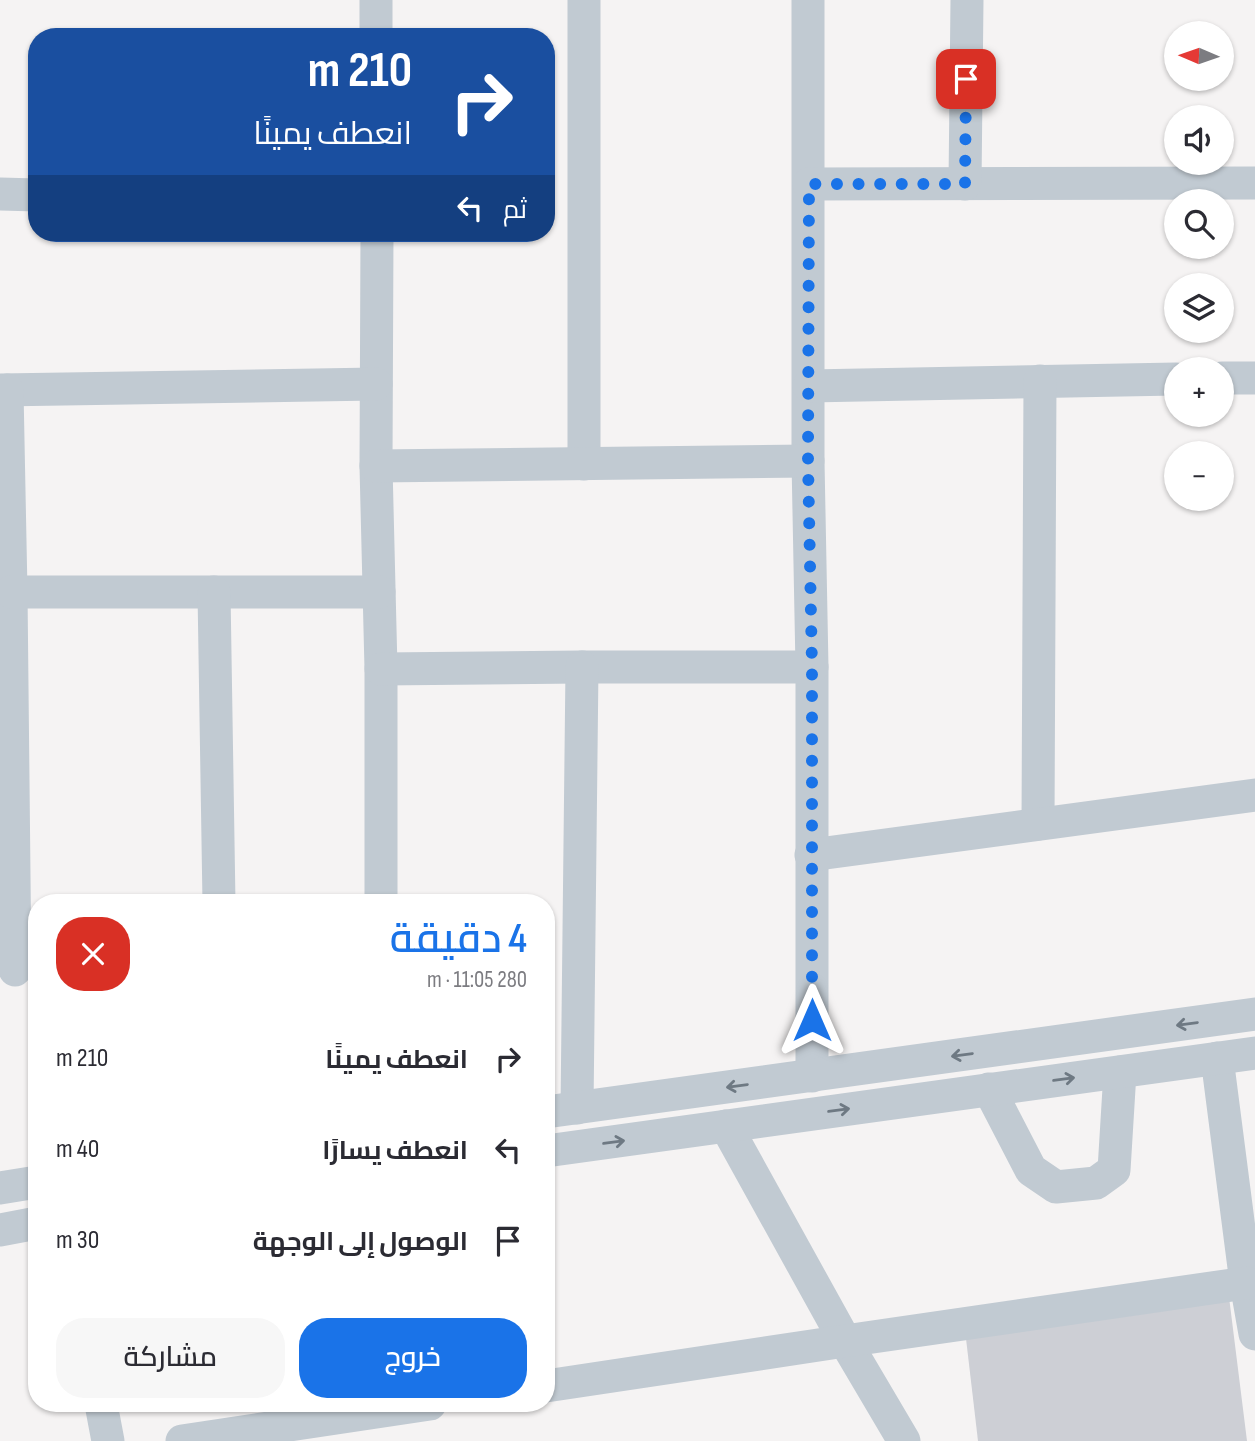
<!DOCTYPE html>
<html lang="ar">
<head>
<meta charset="utf-8">
<style>
	:root { --surface:#fff; --page:#f7f7f7; --text:#2b2b33; --muted:#7c7c81; --accent:#1a73e8 }
	body { margin:0; font-family:"Sofia Sans Condensed",Cairo,sans-serif; background:var(--page); color:var(--text); direction:rtl; height:100vh; display:flex; flex-direction:column; font-size:26px; white-space:nowrap }
	* { box-sizing:border-box; margin:0 }
	p { font-size:23px; color:var(--muted) }
	.icon { flex:none; width:38px; height:38px; fill:none; stroke:currentColor; stroke-width:2; stroke-linecap:round; stroke-linejoin:round }
	.map { position:relative; flex:1; overflow:hidden; direction:ltr }
	.sheet { position:absolute; left:28px; top:894px; width:527px; height:518px; display:flex; flex-direction:column; background:var(--surface); border-radius:28px; box-shadow:0 2px 5px #0004; direction:rtl }
	.sheet>* { flex:none }
	.top-card { position:absolute; left:28px; top:28px; width:527px; height:214px; border-radius:28px; box-shadow:0 2px 5px #0004; direction:rtl; background:#1a4fa0; color:#fff; overflow:hidden }
	.needle { width:46px; rotate:272deg }
	.tools { position:absolute; left:1164px; top:21px; display:grid; gap:14px }
	.tools a { display:grid; place-items:center; width:70px; height:70px; border-radius:50%; background:var(--surface); box-shadow:0 2px 5px #0004; font-size:35px }
	.pin { position:absolute; display:grid; place-items:center; width:60px; height:60px; color:#fff; margin:-30px; border-radius:14px; box-shadow:0 4px 10px #0006 }
	.me { position:absolute; width:77px; margin:-38px; rotate:0deg; stroke-linejoin:round; filter:drop-shadow(0 0 5px #0008) }
	.turn { display:flex; align-items:center; gap:24px; height:147px; padding:0 28px; font-size:32px }
	.turn .icon { width:91px; height:91px; stroke-width:2.5 }
	.turn b { display:block; font-size:49px; line-height:60px }
	.then { display:flex; align-items:center; height:66px; padding:0 28px; background:#0003; gap:14px; font-size:26px }
	.round { display:grid; place-items:center; flex:none; width:74px; height:74px; border-radius:28px; background:var(--page) }
	.headline { display:flex; align-items:center; justify-content:space-between; height:119px; padding:0 28px }
	h1 { font-size:42px; font-weight:600; line-height:52px; color:var(--accent) }
	.button { display:flex; gap:14px; margin-top:auto; padding:14px 28px }
	.button a { flex:1; height:80px; border-radius:28px; background:var(--accent); color:#fff; font-size:28px; font-weight:600; line-height:80px; text-align:center }
	.button a+a { background:var(--page); color:var(--text) }
	ul { padding:0; list-style:none }
	li { display:flex; align-items:center; gap:21px; height:91px; padding:0 28px }
	li div { flex:1 }
	li b { display:block; font-size:26px }
	li em { font-style:normal }
	.map>svg:first-child { display:block }
</style>
</head>
<body>
<div class="map">
<svg width="1255" height="1441" viewBox="0 0 1255 1441">
	<rect width="100%" height="100%" fill="#f5f3f3"/>
	<polygon fill="#cdcfd5" points="1229,1297 1247,1441 978,1441 965,1330"/>
	<g fill="none" stroke-linecap="round" stroke-linejoin="round">
		<g stroke="#c1cad2" stroke-width="33">
			<polyline points="376,0 376,37"/>
			<polyline points="584,0 584,464"/>
			<polyline points="808,0 808,461 812,667 812,1076"/>
			<polyline points="809,184 1255,183"/>
			<polyline points="965,184 967,0"/>
			<polyline points="0,194 37,195"/>
			<polyline points="377,233 376,466 381,669 381,903"/>
			<polyline points="1222,378 1255,378"/>
			<polyline points="809,386 1176,379"/>
			<polyline points="0,390 376,384"/>
			<polyline points="7,390 11,592 15,970"/>
			<polyline points="376,466 808,461"/>
			<polyline points="11,592 379,592"/>
			<polyline points="214,592 219,903"/>
			<polyline points="381,669 582,667 812,667"/>
			<polyline points="1038,824 1040,381"/>
			<polyline points="811,855 1255,795"/>
			<polyline points="1217,1058 1246,1283 1255,1334"/>
			<polyline points="989,1089 1031,1170 1056,1187 1096,1183 1114,1170 1120,1072"/>
			<polyline points="577,1108 582,667"/>
			<polyline points="546,1112 1255,1014"/>
			<polyline points="726,1126 845,1341 904,1441"/>
			<polyline points="546,1151 1255,1053"/>
			<polyline points="0,1188 37,1182"/>
			<polyline points="0,1230 37,1223"/>
			<polyline points="546,1386 845,1341 1246,1283"/>
			<polyline points="101,1404 108,1441"/>
			<polyline points="182,1441 430,1404"/>
		</g>
	</g>
	<defs><path id="oneway-shaft" d="M-6 0H5M1.5-3L5.5 0L1.5 3" fill="none" stroke-width="1.6" stroke-linecap="round" stroke-linejoin="round" transform="scale(1.75)"/></defs>
	<g stroke="#6e7983">
		<use href="#oneway-shaft" transform="translate(1187 1024) rotate(172)"/>
		<use href="#oneway-shaft" transform="translate(962 1055) rotate(172)"/>
		<use href="#oneway-shaft" transform="translate(1064 1079) rotate(-8)"/>
		<use href="#oneway-shaft" transform="translate(737 1086) rotate(172)"/>
		<use href="#oneway-shaft" transform="translate(839 1110) rotate(-8)"/>
		<use href="#oneway-shaft" transform="translate(614 1142) rotate(-8)"/>
	</g>
	<g fill="none" stroke-linecap="round" stroke-linejoin="round">
		<polyline stroke="#1a73e8" stroke-width="12" stroke-dasharray="0 21.6" points="812,1020 812,667 808,461 809,184 965,184 966,79"/>
	</g>
</svg>
<div class="tools">
<a><svg class="needle" viewBox="-14 -14 28 28"><path d="M0-13l5 13h-10z" fill="#e53935"/><path d="M0 13l5-13h-10z" fill="#7c7c81"/></svg></a>
<a><svg class="icon" aria-label="sound" viewBox="0 0 24 24"><path d="M4 9h4l5-4v14l-5-4H4zM17 9q2 3 0 6"/></svg></a>
<a><svg class="icon" aria-label="search" viewBox="0 0 24 24"><circle cx="10" cy="10" r="6"/><path d="M15 15l6 6"/></svg></a>
<a><svg class="icon" aria-label="layers" viewBox="0 0 24 24"><path d="M12 4l9 5-9 5-9-5zM3 14l9 5 9-5"/></svg></a>
<a>+</a>
<a>−</a>
</div>
<div class="pin" style="left:966px;top:79px;background:#d93025"><svg class="icon" aria-label="arrive" viewBox="0 0 24 24"><path d="M6 21V4h12l-3 4 3 4H6"/></svg></div>
<svg class="me" style="left:812px;top:1020px" viewBox="-20 -20 40 40"><path d="M0-17L14 15 0 8-14 15z" fill="#1a73e8" stroke="#fff" stroke-width="4"/></svg>
<div class="top-card">
<div class="turn"><svg class="icon" aria-label="right" viewBox="0 0 24 24"><path d="M7 20v-9h11M14 6l5 5-5 5"/></svg><div><b>210 m</b>انعطف يمينًا</div></div>
<div class="then">ثم<svg class="icon" aria-label="left" viewBox="0 0 24 24"><path d="M17 20v-9H6M10 6l-5 5 5 5"/></svg></div>
</div>
<section class="sheet">
<div class="headline"><div><h1>4 دقيقة</h1><p>280 m · 11:05</p></div><a class="round" style="background:#d93025;color:#fff"><svg class="icon" aria-label="close" viewBox="0 0 24 24"><path d="M6 6l12 12M18 6L6 18"/></svg></a></div>
<ul>
<li><svg class="icon" aria-label="right" viewBox="0 0 24 24"><path d="M7 20v-9h11M14 6l5 5-5 5"/></svg><div><b>انعطف يمينًا</b></div><em>210 m</em></li>
<li><svg class="icon" aria-label="left" viewBox="0 0 24 24"><path d="M17 20v-9H6M10 6l-5 5 5 5"/></svg><div><b>انعطف يسارًا</b></div><em>40 m</em></li>
<li><svg class="icon" aria-label="arrive" viewBox="0 0 24 24"><path d="M6 21V4h12l-3 4 3 4H6"/></svg><div><b>الوصول إلى الوجهة</b></div><em>30 m</em></li>
</ul>
<div class="button"><a>خروج</a><a>مشاركة</a></div>
</section>
</div>
</body>
</html>
